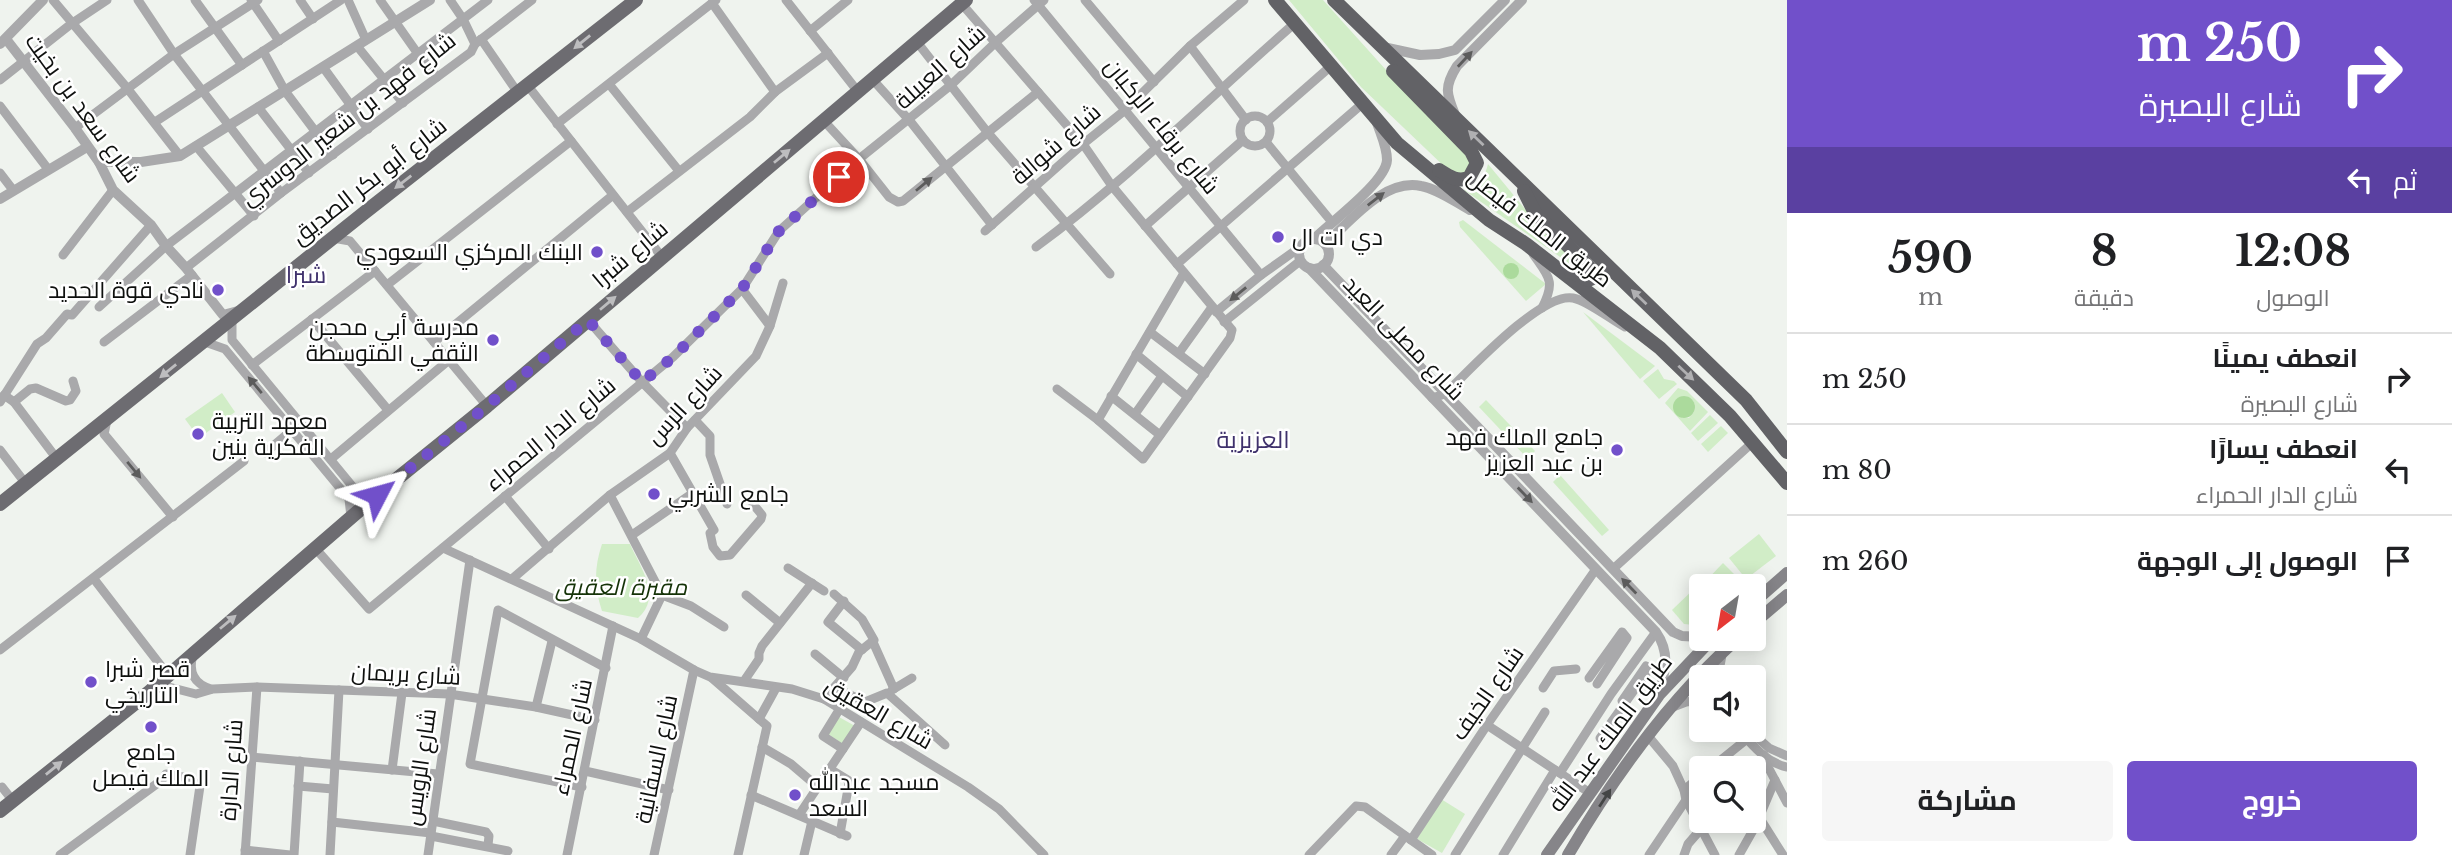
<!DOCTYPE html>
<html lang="ar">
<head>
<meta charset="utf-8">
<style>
	:root { --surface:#fff; --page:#f6f6f6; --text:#202124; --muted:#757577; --line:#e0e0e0; --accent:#7150ca }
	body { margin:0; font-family:"Libre Baskerville",Cairo,serif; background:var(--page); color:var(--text); direction:rtl; height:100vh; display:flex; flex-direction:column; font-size:26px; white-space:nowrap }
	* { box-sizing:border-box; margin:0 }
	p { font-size:23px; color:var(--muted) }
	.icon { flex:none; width:38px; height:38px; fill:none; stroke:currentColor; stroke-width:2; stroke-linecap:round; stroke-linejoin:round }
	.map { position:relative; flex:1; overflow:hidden; direction:ltr }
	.details { display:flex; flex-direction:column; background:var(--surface); width:665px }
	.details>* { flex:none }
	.banner { background:#7150ca; color:#fff; overflow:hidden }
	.needle { width:46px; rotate:211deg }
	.controls { position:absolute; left:1689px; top:574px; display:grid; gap:14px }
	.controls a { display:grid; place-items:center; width:77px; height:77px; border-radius:7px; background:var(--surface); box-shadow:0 4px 18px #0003; font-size:35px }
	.pin { position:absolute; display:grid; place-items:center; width:60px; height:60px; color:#fff; margin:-30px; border:4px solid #fff; border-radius:50%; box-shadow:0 2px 7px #0007 }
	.me { position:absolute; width:77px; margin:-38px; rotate:51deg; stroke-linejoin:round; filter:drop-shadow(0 0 5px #0008) }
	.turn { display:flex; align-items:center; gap:24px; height:147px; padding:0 35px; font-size:32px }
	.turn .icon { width:91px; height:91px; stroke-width:2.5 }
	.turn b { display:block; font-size:49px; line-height:60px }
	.then { display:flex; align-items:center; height:66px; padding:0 35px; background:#0003; gap:14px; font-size:26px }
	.eta { display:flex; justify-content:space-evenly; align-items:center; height:119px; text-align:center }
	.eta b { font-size:42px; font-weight:700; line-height:49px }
	.action { display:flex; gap:14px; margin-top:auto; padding:14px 35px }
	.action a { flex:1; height:80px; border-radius:7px; background:var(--accent); color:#fff; font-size:28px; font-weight:700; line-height:80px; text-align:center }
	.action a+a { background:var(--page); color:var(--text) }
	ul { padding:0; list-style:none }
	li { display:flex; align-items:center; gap:21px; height:91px; padding:0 35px; border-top:2px solid var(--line) }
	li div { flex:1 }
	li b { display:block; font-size:26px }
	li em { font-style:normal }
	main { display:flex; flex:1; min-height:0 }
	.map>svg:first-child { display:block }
</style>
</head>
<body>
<main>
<section class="details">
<div class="banner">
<div class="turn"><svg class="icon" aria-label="right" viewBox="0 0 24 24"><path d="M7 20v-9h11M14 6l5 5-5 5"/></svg><div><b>250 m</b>شارع البصيرة</div></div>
<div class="then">ثم<svg class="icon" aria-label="left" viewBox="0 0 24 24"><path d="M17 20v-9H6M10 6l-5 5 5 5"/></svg></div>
</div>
<div class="eta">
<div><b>12:08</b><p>الوصول</p></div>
<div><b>8</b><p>دقيقة</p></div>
<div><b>590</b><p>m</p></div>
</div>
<ul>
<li><svg class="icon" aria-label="right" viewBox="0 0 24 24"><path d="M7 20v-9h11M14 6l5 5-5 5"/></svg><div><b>انعطف يمينًا</b><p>شارع البصيرة</p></div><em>250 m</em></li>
<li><svg class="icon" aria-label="left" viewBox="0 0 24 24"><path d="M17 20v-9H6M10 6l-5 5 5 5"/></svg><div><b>انعطف يسارًا</b><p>شارع الدار الحمراء</p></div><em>80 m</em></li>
<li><svg class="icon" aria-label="arrive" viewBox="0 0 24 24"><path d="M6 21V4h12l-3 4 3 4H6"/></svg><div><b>الوصول إلى الوجهة</b></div><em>260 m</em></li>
</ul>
<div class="action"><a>خروج</a><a>مشاركة</a></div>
</section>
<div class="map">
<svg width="1787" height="855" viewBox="0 0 1787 855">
	<rect width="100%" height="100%" fill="#eff3ee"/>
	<g fill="#d1edc7" fill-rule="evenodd">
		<polygon points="1289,0 1323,0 1405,91 1471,157 1467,174 1457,175 1448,170 1361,87"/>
		<path d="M1488,164L1525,209L1585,267L1579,273L1563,259L1464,190C1477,187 1485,177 1488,164Z"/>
		<polygon points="1463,220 1546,284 1526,301 1460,227 1459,222"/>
		<polygon points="1583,312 1655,366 1640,379"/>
		<polygon points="1658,369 1664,379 1674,381 1677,384 1659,399 1643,381"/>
		<path d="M1678,388L1687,391L1708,412L1690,431L1665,403ZM1685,396C1693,398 1697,404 1694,412L1689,418H1682L1678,398Z"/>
		<polygon points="222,393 235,412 199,438 185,419"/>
		<polygon points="1486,400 1535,451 1528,459 1479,407"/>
		<polygon points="1710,415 1718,423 1698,441 1691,433"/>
		<polygon points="1721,426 1728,433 1708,452 1701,444"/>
		<polygon points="1560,475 1609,530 1602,536 1553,482"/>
		<polygon points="1759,534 1776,556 1746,579 1729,558"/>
		<path d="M602,544H630C640,567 663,597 638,618L602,611C594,587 594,568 602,544Z"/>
		<polygon points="1723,563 1743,583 1739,586 1701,586"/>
		<polygon points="1696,587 1701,593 1701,620 1694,625 1684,624 1672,610"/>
		<polygon points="839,717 855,726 843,744 828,734"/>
		<polygon points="1441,799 1465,814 1442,853 1417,839"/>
	</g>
	<g fill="#abda9c">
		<circle cx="1511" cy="271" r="8"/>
		<circle cx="1684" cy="407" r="11"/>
	</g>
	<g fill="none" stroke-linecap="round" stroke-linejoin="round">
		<g stroke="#a9a9ab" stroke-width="9">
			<polyline points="53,0 127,88 180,156"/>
			<polyline points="138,0 174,54 281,193"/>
			<polyline points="195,0 242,65"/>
			<polyline points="251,0 279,41"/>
			<polyline points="300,0 313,19"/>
			<polyline points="348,0 366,40"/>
			<polyline points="380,0 418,54 437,77"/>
			<polyline points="450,0 463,19 475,44"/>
			<polyline points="786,0 859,93"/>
			<polyline points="1034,0 1261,275"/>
			<polyline points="1085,0 1154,82"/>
			<polyline points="712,3 775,92"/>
			<polyline points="961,3 1083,144 1112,186 1232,330 1230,338 1143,459 1098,420 1057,389"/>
			<polyline points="810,31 848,0"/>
			<polyline points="481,39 518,93"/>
			<polyline points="917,42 988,133 1110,274"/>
			<polyline points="357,46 403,103"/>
			<polyline points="1190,46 1246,120"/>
			<polyline points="263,51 285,91 333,155"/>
			<polyline points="323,67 368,129"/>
			<polyline points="0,80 71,24 107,0"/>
			<polyline points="873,80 910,121 992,225"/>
			<polyline points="609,84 679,171"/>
			<polyline points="528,86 662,257"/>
			<polyline points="0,106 48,169"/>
			<polyline points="258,107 309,173"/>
			<circle cx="1255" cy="131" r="15"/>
			<polyline points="824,121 859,159 889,197 898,202 903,201 1038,92"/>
			<polyline points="155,122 341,0"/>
			<polyline points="1267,122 1331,66"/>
			<polyline points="557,124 716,0"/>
			<polyline points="75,128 174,54 258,0"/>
			<polyline points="1266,142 1331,221"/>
			<polyline points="196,146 254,216"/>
			<polyline points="0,173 13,190"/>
			<polyline points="627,212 750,117 775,92 828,53"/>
			<polyline points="1145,226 1243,140"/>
			<polyline points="985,231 1083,144 1124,111 1190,46 1244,0"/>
			<polyline points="333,238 350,241 487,406"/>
			<path d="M1036,247C1128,179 1209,98 1295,23"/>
			<path d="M1533,254C1549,277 1556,281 1542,308"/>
			<polyline points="63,255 113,190"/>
			<polyline points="1177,264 1362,104"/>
			<polyline points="186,268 281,193 471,52 475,44 532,0"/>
			<polyline points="387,285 571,141"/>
			<polyline points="742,289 770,326"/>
			<polyline points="99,307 166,246 488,0"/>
			<polyline points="1216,312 1261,275 1299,248"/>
			<polyline points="232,318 232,340 353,487 377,495"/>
			<polyline points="312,319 388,410"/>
			<polyline points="588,320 642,382 687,428"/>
			<polyline points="1224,322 1300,261"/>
			<polyline points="1150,332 1205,374"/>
			<polyline points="104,342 192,275"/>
			<polyline points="205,342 225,349 349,499 351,517"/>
			<polyline points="434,342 613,195"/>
			<polyline points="1179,353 1212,307"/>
			<polyline points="1136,354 1188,397"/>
			<polyline points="252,365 375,271"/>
			<polyline points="4,395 14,402 30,389 36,388 66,401 70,400 76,391 73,381"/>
			<polyline points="1111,396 1160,435"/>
			<path d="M1432,398L1445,394C1468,372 1541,292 1573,298C1588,301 1610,319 1625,327"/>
			<polyline points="0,402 37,344 46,338 67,314 72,315 151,225"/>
			<polyline points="14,402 57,459"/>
			<polyline points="1135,414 1162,376"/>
			<polyline points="107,420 104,434 173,517"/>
			<polyline points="695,420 710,436 710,455 727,504"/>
			<polyline points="1098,420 1184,273"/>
			<polyline points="0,450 26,484"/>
			<polyline points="265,453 292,430"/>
			<polyline points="670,453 714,530 710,533 713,547 720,556 730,555 761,519 762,515 753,504"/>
			<polyline points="331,459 449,360"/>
			<polyline points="610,495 662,595 641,639"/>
			<polyline points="505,496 549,549"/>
			<polyline points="632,535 693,493"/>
			<polyline points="315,548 369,609 673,357 742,289 779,231 859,159 951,85 996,42 1044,0"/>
			<polyline points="443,548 641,639 694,670 710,677 792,689 824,699 968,787 999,809 1044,855"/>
			<polyline points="788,568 824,591"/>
			<polyline points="1613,569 1752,443"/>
			<polyline points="94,579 168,675"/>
			<polyline points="512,579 610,495 670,453 687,428 756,356 770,326 783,283"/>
			<polyline points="662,595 691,606 724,627"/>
			<polyline points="746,595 780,623"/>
			<polyline points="844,601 828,622 862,650"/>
			<polyline points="873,642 894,689"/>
			<polyline points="0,650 244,461"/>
			<polyline points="815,654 844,678"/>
			<path d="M193,655C188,672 194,684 211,689"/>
			<polyline points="1718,677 1722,655"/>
			<polyline points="712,678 767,726 738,855"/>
			<polyline points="1589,678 1622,632 1627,638 1597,684"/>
			<polyline points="744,681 759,659 759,653 762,646 812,583"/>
			<polyline points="836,688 865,702 887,693 945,745"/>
			<polyline points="1543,688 1554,671 1576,669"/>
			<polyline points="157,689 165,686 196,694 213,689 257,687 449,694 536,707 595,720"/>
			<polyline points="892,690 912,678"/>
			<polyline points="824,699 852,667 859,652 874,640 862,619 834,594"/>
			<polyline points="536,707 552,641"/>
			<polyline points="1673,707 1686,702 1701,700"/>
			<polyline points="839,710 823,736 843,749"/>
			<polyline points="759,719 776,688"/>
			<polyline points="1487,725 1590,793"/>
			<path d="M1739,730C1752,745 1767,763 1787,767"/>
			<polyline points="1749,730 1769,748 1787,756"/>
			<polyline points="1648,736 1673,766 1684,790"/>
			<polyline points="1600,738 1650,668 1646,666 1622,701"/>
			<polyline points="762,747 791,764 818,787"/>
			<polyline points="1764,755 1767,765 1787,803"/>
			<polyline points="251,757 438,774"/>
			<polyline points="1711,768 1747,739"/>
			<polyline points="830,769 848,780 849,783 840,834"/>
			<polyline points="392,770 402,693"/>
			<polyline points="585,771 669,790"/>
			<polyline points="1560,773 1611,694 1656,632"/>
			<polyline points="1701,776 1684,790 1686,800 1715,855"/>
			<polyline points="298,786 333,789"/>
			<polyline points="2,787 13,801"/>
			<polyline points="582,787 470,764 498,610 606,668"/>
			<polyline points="751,795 847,836"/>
			<polyline points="799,815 861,722"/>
			<polyline points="1759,817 1783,855"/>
			<polyline points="433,821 486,832 489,836 488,845"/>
			<polyline points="332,822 431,833"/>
			<polyline points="431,836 508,851"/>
			<polyline points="1411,840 1487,725 1596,569"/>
			<polyline points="245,850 290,855"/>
			<polyline points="60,855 162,780 166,774 188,778 200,786 190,855"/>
			<polyline points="245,855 257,687"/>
			<polyline points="294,855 300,761"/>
			<polyline points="330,855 339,690"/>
			<polyline points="428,855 470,560"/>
			<polyline points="567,855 613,626"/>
			<polyline points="654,855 694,670"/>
			<polyline points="804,855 812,821"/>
			<polyline points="1309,855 1356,806 1365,807 1432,855"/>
			<polyline points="1391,855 1405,836"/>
			<polyline points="1455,855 1545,712"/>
			<polyline points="1503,855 1555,770"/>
			<polyline points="1649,855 1686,800"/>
			<polyline points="1684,855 1688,844 1701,829"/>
			<polyline points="1739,855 1756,825 1775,780"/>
		</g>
		<g stroke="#a9a9ab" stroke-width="10">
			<polyline points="6,39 75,128 99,162 113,190 151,225 166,246 186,268 223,315 238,311"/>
			<polyline points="0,44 43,0"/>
			<polyline points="1383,47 1420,55 1439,54 1455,50 1505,0"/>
			<path d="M1456,117C1447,95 1443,88 1457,66L1522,0"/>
			<polyline points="99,162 141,162 180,156 430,0"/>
			<polyline points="0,199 87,147"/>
			<circle cx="1314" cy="254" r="15"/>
			<path d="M1314,239C1331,222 1386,182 1387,160C1387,147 1381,135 1377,123"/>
			<path d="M1325,244C1350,222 1384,178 1421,186C1438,189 1455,202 1470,210"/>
			<polyline points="1323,265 1673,632 1682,636 1701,637"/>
			<path d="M1309,268L1656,632C1670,652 1666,671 1659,693"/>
		</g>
		<g stroke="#868589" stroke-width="12">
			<polyline points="1754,602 1787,573"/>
			<polyline points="1754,623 1787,595"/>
			<polyline points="1547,855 1659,695 1712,639"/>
			<path d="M1568,855C1614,776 1669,700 1737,639"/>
		</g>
		<g stroke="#6d6c71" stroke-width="14">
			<polyline points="0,504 364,213 636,0"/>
			<polyline points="0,811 148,693 377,495 487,406 966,0"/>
		</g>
		<g stroke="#626266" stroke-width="14">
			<polyline points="1275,0 1397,143 1489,220 1526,244 1660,348 1730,416 1787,483"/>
			<polyline points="1334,0 1746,400 1787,452"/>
			<path d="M1393,71L1471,151L1477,163L1469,178C1457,182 1450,177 1439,170"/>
			<polyline points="1524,191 1535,213 1591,269 1595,277 1588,280 1571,272"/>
		</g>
	</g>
	<defs><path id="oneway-solid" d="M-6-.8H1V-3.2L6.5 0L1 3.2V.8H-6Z" transform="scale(1.75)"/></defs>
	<g fill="#bdbdbf">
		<use href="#oneway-solid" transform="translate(582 42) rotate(141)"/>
		<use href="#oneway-solid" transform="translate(782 156) rotate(-40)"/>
		<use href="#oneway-solid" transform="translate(403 182) rotate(142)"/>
		<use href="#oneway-solid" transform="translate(608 303) rotate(-40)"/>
		<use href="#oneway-solid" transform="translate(168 371) rotate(141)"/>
		<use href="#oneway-solid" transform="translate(228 622) rotate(-40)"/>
		<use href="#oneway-solid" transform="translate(54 768) rotate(-39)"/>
	</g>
	<g fill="#5c5c5c">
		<use href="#oneway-solid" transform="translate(1465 59) rotate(-47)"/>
		<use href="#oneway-solid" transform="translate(924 184) rotate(-40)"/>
		<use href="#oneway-solid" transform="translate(1376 199) rotate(-38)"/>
		<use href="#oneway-solid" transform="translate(1238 294) rotate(141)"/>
		<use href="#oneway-solid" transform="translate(255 385) rotate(-130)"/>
		<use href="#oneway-solid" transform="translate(134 470) rotate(50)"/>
		<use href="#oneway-solid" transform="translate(1525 495) rotate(46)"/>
		<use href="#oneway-solid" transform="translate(1629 586) rotate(-134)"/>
	</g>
	<g fill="#b0b0b2">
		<use href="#oneway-solid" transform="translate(1476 138) rotate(-136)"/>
		<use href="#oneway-solid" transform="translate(1639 297) rotate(-136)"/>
		<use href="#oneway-solid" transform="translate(1686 373) rotate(43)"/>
	</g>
	<use fill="#444545" href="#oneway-solid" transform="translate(1605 798) rotate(-57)"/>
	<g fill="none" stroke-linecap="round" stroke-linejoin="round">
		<polyline stroke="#7150ca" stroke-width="12" stroke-dasharray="0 21.6" points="377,495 487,406 588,320 642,382 673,357 742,289 779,231 839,177"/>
	</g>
	<g fill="#7150ca" stroke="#fff" stroke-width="2.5">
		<circle cx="1278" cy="237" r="7"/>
		<circle cx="597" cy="252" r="7"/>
		<circle cx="218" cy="290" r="7"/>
		<circle cx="493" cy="340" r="7"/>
		<circle cx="198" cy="434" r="7"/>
		<circle cx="1617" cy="450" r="7"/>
		<circle cx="654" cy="494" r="7"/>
		<circle cx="91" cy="682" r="7"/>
		<circle cx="151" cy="727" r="7"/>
		<circle cx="795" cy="795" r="7"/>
	</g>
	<g text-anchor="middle" stroke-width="5" stroke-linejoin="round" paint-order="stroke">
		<g font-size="23" fill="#0e100e" stroke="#fff">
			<text transform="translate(940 67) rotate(-42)" y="8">شارع العبيلة</text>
			<text transform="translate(83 108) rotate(54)" y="8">شارع سعد بن بخيت</text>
			<text transform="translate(348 119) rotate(-38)" y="8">شارع فهد بن شعير الدوسري</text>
			<text transform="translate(1162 126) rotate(51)" y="8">شارع برقاء الركبان</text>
			<text transform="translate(1056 144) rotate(-41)" y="8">شارع شوالة</text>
			<text transform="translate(369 181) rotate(-38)" y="8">شارع أبو بكر الصديق</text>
			<text transform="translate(1540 228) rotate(38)" y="8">طريق الملك فيصل</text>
			<text transform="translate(630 254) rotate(-40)" y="8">شارع شبرا</text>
			<text transform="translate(1404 338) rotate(46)" y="8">شارع مصلى العيد</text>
			<text transform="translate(684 405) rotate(-47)" y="8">شارع الرس</text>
			<text transform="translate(550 434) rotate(-40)" y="8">شارع الدار الحمراء</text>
			<text transform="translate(406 674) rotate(3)" y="8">شارع بريمان</text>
			<text transform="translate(1487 693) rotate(-55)" y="8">شارع الخيف</text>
			<text transform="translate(879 713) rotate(30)" y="8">شارع العقيق</text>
			<text transform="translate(1610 733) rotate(-53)" y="8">طريق الملك عبد الله</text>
			<text transform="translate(572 737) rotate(-78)" y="8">شارع الحمراء</text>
			<text transform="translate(656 759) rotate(-78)" y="8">شارع السفانية</text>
			<text transform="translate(420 767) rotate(-82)" y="8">شارع الرويس</text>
			<text transform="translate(231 770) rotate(-86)" y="8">شارع الدارة</text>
		</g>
		<g font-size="23" fill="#0e100e" stroke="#fff" text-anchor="start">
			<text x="1292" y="245">دي ات ال</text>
			<text x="583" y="260" text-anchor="end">البنك المركزي السعودي</text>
			<text x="204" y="298" text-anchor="end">نادي قوة الحديد</text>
			<text x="479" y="335" text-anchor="end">مدرسة أبي محجن<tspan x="479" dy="26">الثقفي المتوسطة</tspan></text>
			<text x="212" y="429">معهد التربية<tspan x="212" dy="26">الفكرية بنين</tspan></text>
			<text x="1603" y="445" text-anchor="end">جامع الملك فهد<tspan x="1603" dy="26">بن عبد العزيز</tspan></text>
			<text x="668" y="502">جامع الشربي</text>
			<text x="105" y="677">قصر شبرا<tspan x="105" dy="26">التاريخي</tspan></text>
			<text x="151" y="760" text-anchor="middle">جامع<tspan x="151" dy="26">الملك فيصل</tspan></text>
			<text x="809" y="790">مسجد عبدالله<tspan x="809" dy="26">السعد</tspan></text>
		</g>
		<g font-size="23" font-style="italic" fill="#153308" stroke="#fff">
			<text x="621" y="595">مقبرة العقيق</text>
		</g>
		<g font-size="24" fill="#3f316c" stroke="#fff">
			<text x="306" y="283">شبرا</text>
			<text x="1253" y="448">العزيزية</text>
		</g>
	</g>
</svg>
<div class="controls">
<a><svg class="needle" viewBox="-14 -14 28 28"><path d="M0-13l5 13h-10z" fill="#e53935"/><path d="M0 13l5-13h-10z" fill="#757577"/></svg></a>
<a><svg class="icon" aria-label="sound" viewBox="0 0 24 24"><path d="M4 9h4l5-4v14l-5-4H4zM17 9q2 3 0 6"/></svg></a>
<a><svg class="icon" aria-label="search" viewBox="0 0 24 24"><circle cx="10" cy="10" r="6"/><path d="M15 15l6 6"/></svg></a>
</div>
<div class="pin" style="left:839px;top:177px;background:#d93025"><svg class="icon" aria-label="arrive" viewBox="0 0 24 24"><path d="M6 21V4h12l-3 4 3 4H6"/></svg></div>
<svg class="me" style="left:377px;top:495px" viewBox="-20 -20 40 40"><path d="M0-17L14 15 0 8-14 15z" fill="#7150ca" stroke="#fff" stroke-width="4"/></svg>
</div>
</main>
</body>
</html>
